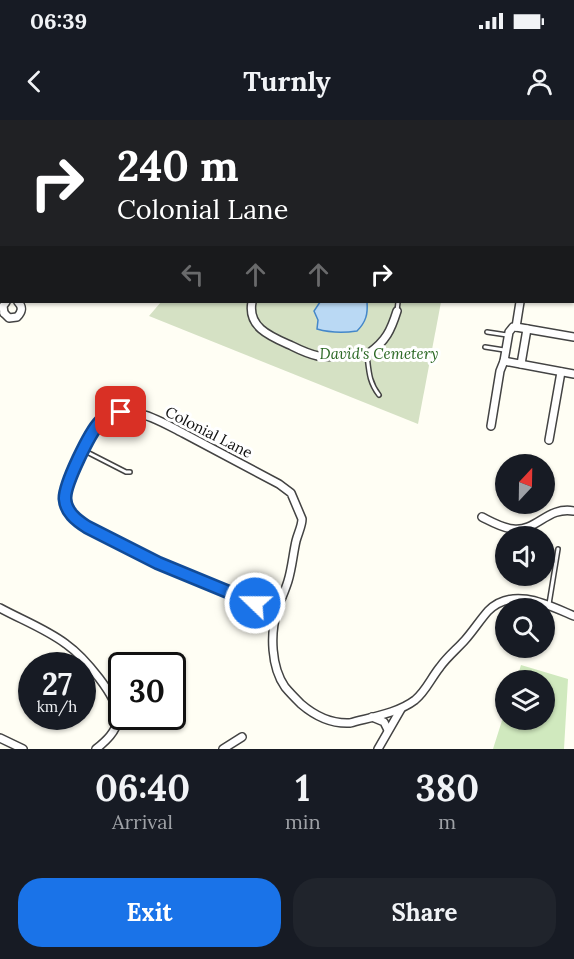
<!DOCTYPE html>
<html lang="en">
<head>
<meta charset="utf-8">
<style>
  :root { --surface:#171b24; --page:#20242c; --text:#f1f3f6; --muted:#9ea1a6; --accent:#1a73e8 }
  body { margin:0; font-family:Lora,serif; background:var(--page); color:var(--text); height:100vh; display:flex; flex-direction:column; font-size:22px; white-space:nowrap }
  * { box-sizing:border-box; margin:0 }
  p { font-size:20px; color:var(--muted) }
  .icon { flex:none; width:33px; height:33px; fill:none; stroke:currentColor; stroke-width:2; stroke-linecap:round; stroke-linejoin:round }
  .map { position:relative; height:629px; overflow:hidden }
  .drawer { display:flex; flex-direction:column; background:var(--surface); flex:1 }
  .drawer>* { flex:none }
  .guide { position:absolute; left:0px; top:0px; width:574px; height:183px; box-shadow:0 2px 4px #0004; background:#202124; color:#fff; overflow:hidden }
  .needle { width:39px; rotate:22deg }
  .fabs { position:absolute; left:495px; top:334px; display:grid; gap:12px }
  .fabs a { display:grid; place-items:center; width:60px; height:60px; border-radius:50%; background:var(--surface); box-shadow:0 2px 4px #0004; font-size:30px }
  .speed { position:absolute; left:18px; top:532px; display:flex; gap:12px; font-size:30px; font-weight:700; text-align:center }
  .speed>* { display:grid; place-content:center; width:78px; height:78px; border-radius:50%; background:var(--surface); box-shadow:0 2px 4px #0004; line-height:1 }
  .speed small { font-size:15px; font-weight:400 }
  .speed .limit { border:3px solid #111; border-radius:9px; background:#fff; color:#111 }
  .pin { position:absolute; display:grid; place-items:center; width:51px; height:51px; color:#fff; margin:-26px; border-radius:12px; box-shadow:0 3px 9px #0006 }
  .me { position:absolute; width:66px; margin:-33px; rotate:292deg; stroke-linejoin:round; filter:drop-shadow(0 0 4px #0008) }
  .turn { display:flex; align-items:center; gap:21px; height:126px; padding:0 18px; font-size:27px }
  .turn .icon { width:78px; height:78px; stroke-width:2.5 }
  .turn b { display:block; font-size:42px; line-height:51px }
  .lanes { display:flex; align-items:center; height:57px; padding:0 18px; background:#0003; justify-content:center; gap:30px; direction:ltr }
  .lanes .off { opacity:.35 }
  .eta { display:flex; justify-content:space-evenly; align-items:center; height:102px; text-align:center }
  .eta b { font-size:36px; font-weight:800; line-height:42px }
  .button { display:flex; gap:12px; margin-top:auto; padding:12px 18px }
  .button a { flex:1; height:69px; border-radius:24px; background:var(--accent); color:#fff; font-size:24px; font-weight:800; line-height:69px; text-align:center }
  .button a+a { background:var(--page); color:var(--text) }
  .status { display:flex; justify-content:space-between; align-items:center; height:42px; padding:0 30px; background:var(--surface); direction:ltr }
  .status svg { height:16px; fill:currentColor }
  header { display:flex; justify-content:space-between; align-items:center; height:78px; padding:0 18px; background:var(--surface); font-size:27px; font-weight:800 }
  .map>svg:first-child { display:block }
  .green { fill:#d0e9be }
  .cemetery { fill:#d5e1c4 }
  .water { fill:#bad9f4; stroke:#4487c9; stroke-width:1.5 }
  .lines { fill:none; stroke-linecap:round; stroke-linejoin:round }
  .service-casing { stroke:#434343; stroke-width:6 }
  .minor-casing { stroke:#434343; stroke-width:10 }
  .tertiary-casing { stroke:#434343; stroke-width:11 }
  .service { stroke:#fff; stroke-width:3 }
  .minor { stroke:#fff; stroke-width:7 }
  .tertiary { stroke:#fff; stroke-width:8 }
  .route-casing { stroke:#114b97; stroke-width:15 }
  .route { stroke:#1a73e8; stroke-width:10 }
  .labels { text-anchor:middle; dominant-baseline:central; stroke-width:6; stroke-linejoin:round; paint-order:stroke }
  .park-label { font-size:15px; font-style:italic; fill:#296722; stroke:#fff }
  .street-label { font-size:15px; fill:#101010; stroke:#fff }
</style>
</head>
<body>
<div class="status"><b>06:39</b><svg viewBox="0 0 49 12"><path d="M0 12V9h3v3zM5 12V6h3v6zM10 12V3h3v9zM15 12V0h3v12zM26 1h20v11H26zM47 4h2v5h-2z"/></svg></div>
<header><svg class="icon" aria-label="back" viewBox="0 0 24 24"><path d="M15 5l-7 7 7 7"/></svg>Turnly<svg class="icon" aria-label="person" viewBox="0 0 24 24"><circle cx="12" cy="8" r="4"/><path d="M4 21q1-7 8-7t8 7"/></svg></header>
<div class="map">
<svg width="574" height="629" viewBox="0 0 574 629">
  <rect width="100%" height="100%" fill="#fffef4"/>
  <!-- green -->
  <path class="green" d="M521 545 568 559 564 629H493L505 591 506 600H544V561H516Z"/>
  <!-- cemetery -->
  <g class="cemetery">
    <path d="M317 0H513L512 2H315Z"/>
    <path d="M161 182H441L418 304 149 196Z"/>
  </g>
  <!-- water -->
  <path class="water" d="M320 182H367C368 194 366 202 357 211 343 213 331 213 317 209L318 200 314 191Z"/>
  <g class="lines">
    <defs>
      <g id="service">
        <path d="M462 2 463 0"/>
        <path d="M397 191 398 182"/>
        <path d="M487 212 507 215"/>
        <path d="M485 227 504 230"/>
        <path d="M367 235C369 252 369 262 379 275"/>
        <path d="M83 330 126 352H130"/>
        <path d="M549 484 558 429"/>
      </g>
      <g id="minor">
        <path d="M87 0 89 2"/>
        <path d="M257 2 259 0"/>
        <path d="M370 2V0"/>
        <path d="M573 30 574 31"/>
        <path d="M573 135 574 136"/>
        <path d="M252 182C247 208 272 217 292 226 300 230 309 234 318 236 326 237 334 236 342 236 350 236 362 237 369 233 386 221 391 210 397 191"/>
        <path d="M4 193 9 198 17 197C22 192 23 187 18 182"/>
        <path d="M4 193 3 186 6 182"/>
        <path d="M516 207 574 217"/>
        <path d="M516 207 520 182"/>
        <path d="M504 241 574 254"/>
        <path d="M521 244 527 209"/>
        <path d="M491 306 500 251 504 241 509 212 513 207H516"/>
        <path d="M549 320 561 252"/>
        <path d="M482 397C492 402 502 408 513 409 537 412 547 386 574 391"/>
        <path d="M0 488C22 500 46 509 66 524 83 536 120 578 118 599 116 612 106 621 96 629"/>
        <path d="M276 493 274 491C220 468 165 447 112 419 99 412 84 408 73 397 58 381 68 363 75 347 83 329 92 304 111 295 119 291 128 291 137 293 153 296 169 306 183 313 215 330 247 347 279 364L291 373 302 399C302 406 298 413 296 421 293 434 292 448 288 461 285 471 280 481 277 491 270 514 271 547 285 567 290 573 295 578 301 584 315 596 331 604 350 603 372 597 398 593 415 580 426 571 431 558 440 547 447 537 457 529 465 520 473 511 480 500 488 491 513 466 548 485 574 496"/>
        <path d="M372 597 384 602 388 610"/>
        <path d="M0 618 23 629"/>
        <path d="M223 629 242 617"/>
        <path d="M378 629 401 589"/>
      </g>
      <g id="tertiary">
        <path d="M113 2 114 0"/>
        <path d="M0 106 2 105"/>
      </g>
    </defs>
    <!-- service casing -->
    <use href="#service" class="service-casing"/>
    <!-- minor casing -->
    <use href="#minor" class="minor-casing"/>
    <!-- tertiary casing -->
    <use href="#tertiary" class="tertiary-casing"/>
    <!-- service -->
    <use href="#service" class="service"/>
    <!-- minor -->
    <use href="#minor" class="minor"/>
    <!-- tertiary -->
    <use href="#tertiary" class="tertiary"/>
  </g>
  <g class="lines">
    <defs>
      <path id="route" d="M121 292C113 294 106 297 100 302 90 312 64 365 65 379 66 392 76 400 87 407L158 443 255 483"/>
    </defs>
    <!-- route casing -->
    <use href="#route" class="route-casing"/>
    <!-- route -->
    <use href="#route" class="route"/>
  </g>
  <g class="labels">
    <!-- park labels -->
    <g class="park-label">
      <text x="379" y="233">David's Cemetery</text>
    </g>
    <!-- street labels -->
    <g class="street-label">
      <text transform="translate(209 312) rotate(27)">Colonial Lane</text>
    </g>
  </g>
</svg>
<div class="fabs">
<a><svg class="needle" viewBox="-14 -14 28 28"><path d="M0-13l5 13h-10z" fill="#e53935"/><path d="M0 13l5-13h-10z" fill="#9ea1a6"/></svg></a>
<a><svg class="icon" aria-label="sound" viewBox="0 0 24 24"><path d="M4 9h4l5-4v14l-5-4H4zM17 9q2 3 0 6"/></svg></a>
<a><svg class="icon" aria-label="search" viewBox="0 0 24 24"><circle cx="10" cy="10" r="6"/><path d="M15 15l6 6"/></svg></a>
<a><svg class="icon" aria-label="layers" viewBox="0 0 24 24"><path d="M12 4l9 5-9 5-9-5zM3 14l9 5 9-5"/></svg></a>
</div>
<div class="speed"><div>27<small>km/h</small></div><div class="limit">30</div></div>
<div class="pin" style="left:121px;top:292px;background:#d93025"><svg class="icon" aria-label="arrive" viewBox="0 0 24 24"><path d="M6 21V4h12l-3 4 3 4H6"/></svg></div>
<svg class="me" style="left:255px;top:483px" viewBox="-20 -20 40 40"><circle r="17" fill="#1a73e8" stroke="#fff" stroke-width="3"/><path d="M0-11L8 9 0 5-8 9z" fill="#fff"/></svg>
<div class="guide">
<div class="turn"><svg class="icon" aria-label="right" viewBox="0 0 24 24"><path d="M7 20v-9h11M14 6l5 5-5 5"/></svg><div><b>240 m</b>Colonial Lane</div></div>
<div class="lanes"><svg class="icon off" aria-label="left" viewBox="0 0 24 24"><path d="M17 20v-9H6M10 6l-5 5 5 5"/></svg><svg class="icon off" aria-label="ahead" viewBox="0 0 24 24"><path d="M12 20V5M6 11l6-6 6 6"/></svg><svg class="icon off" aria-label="ahead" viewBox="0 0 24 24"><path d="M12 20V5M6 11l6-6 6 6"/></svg><svg class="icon" aria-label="right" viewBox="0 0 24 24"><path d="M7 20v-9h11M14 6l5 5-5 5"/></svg></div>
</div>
</div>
<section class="drawer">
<div class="eta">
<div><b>06:40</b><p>Arrival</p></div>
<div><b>1</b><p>min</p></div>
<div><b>380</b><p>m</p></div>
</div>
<div class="button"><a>Exit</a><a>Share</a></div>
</section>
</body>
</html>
